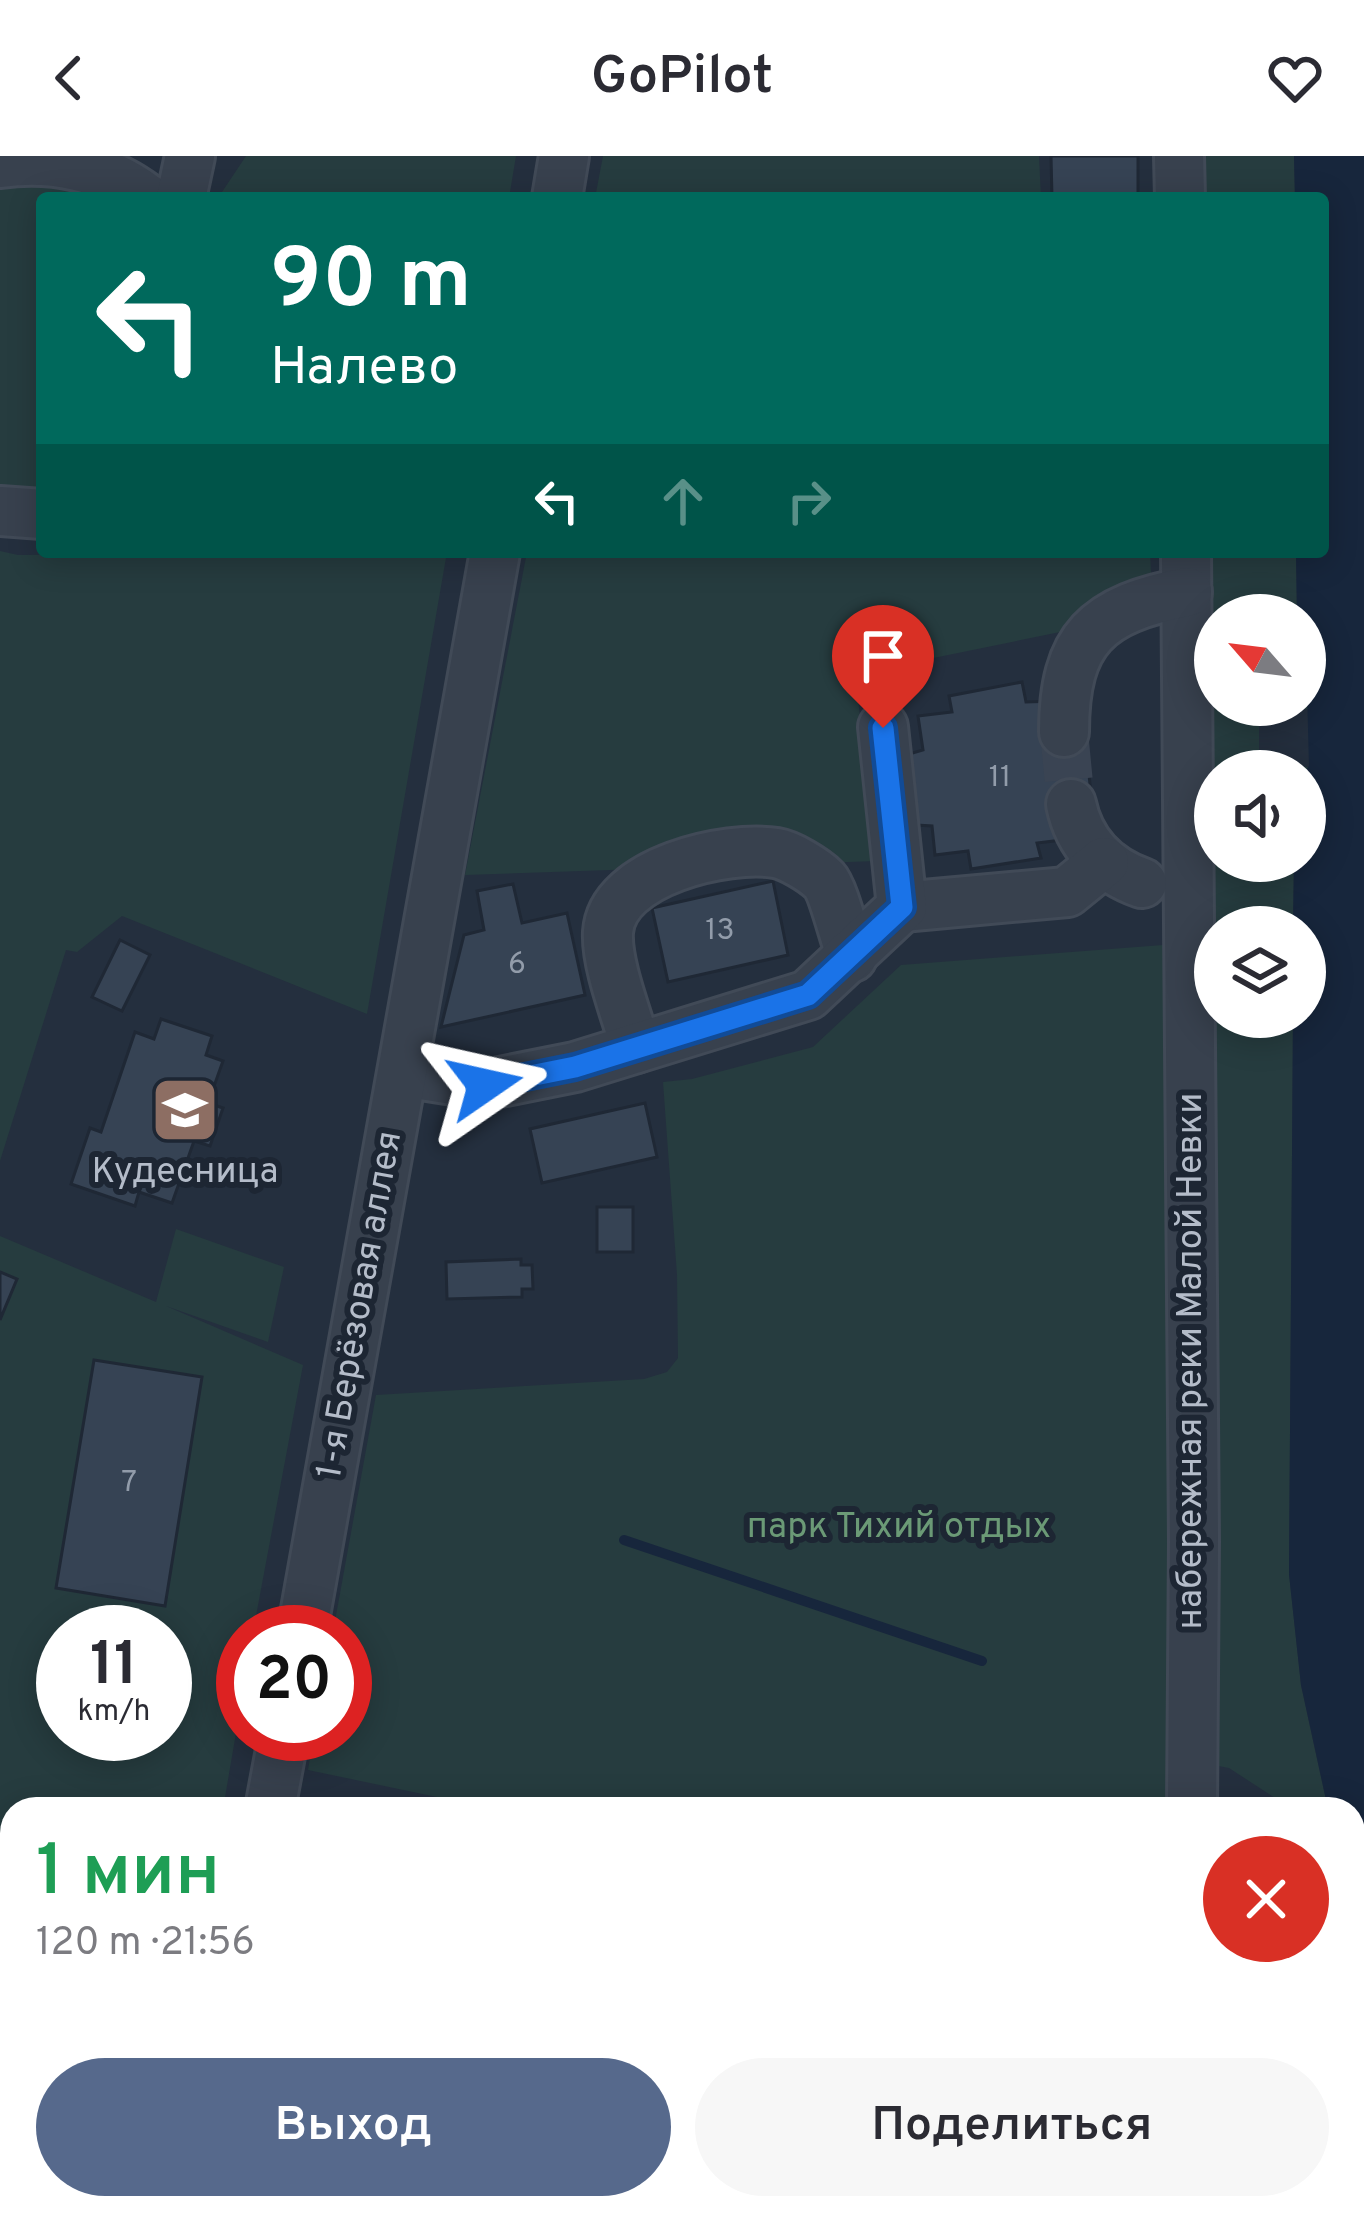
<!DOCTYPE html>
<html lang="ru">
<head>
<meta charset="utf-8">
<style>
  :root { --surface:#fff; --page:#f7f7f7; --text:#2b2b33; --muted:#7c7c81; --accent:#56698c }
  body { margin:0; font-family:Overpass,sans-serif; background:var(--page); color:var(--text); height:100vh; display:flex; flex-direction:column; font-size:45px; white-space:nowrap }
  * { box-sizing:border-box; margin:0 }
  p { font-size:39px; color:var(--muted) }
  .icon { flex:none; width:66px; height:66px; fill:none; stroke:currentColor; stroke-width:2; stroke-linecap:round; stroke-linejoin:round }
  .map { position:relative; flex:1; overflow:hidden }
  .details { position:absolute; left:0px; top:1641px; width:1365px; height:423px; display:flex; flex-direction:column; background:var(--surface); border-radius:36px 36px 0 0; box-shadow:0 6px 30px #0003 }
  .details>* { flex:none }
  .banner { position:absolute; left:36px; top:36px; width:1293px; height:366px; border-radius:12px; box-shadow:0 6px 30px #0003; background:#00695c; color:#fff; overflow:hidden }
  .needle { width:78px; rotate:298deg }
  .buttons { position:absolute; left:1194px; top:438px; display:grid; gap:24px }
  .buttons a { display:grid; place-items:center; width:132px; height:132px; border-radius:50%; background:var(--surface); box-shadow:0 6px 30px #0003; font-size:60px }
  .speed { position:absolute; left:36px; top:1449px; display:flex; gap:24px; font-size:60px; font-weight:700; text-align:center }
  .speed>* { display:grid; place-content:center; width:156px; height:156px; border-radius:50%; background:var(--surface); box-shadow:0 6px 30px #0003; line-height:1 }
  .speed small { font-size:30px; font-weight:400 }
  .speed .limit { border:18px solid #d22; background:#fff; color:#111 }
  .pin { position:absolute; display:grid; place-items:center; width:102px; height:102px; color:#fff; margin:-123px -51px; border-radius:50% 50% 50% 0; rotate:-45deg; box-shadow:0 0 12px #0007 }
  .pin .icon { rotate:45deg }
  .me { position:absolute; width:132px; margin:-66px; rotate:79deg; stroke-linejoin:round; filter:drop-shadow(0 0 9px #0008) }
  .turn { display:flex; align-items:center; gap:42px; height:252px; padding:0 36px; font-size:54px }
  .turn .icon { width:156px; height:156px; stroke-width:2.5 }
  .turn b { display:block; font-size:84px; line-height:102px }
  .lanes { display:flex; align-items:center; height:114px; padding:0 36px; background:#0003; justify-content:center; gap:60px; direction:ltr }
  .lanes .off { opacity:.35 }
  .round { display:grid; place-items:center; flex:none; width:126px; height:126px; border-radius:63px; background:var(--page) }
  .summary { display:flex; align-items:center; justify-content:space-between; height:204px; padding:0 36px }
  h1 { font-size:72px; font-weight:600; line-height:90px; color:#1e9e55 }
  .action { display:flex; gap:24px; margin-top:auto; padding:24px 36px }
  .action a { flex:1; height:138px; border-radius:72px; background:var(--accent); color:#fff; font-size:48px; font-weight:600; line-height:138px; text-align:center }
  .action a+a { background:var(--page); color:var(--text) }
  header { display:flex; justify-content:space-between; align-items:center; height:156px; padding:0 36px; background:var(--surface); font-size:54px; font-weight:600 }
  .map>svg:first-child { display:block }
  .green { fill:#263c3f; fill-rule:evenodd }
  .water { fill:#17263c }
  .lines { fill:none; stroke-linecap:round; stroke-linejoin:round }
  .stream { stroke:#17263c; stroke-width:10 }
  .building { fill:#364354; stroke:#1f2835; stroke-width:3 }
  .minor-tunnel { stroke:#3a4453; stroke-width:48; stroke-dasharray:48 24; stroke-linecap:butt }
  .minor-casing { stroke:#414a57; stroke-width:54 }
  .minor { stroke:#38414e; stroke-width:48 }
  .route-casing { stroke:#114b97; stroke-width:30 }
  .route { stroke:#1a73e8; stroke-width:21 }
  .labels { text-anchor:middle; dominant-baseline:central; stroke-width:12; stroke-linejoin:round; paint-order:stroke }
  .number-label { font-size:30px; fill:#929caa }
  .poi-label { font-size:36px; fill:#b4bcc9; stroke:#1d2633 }
  .street-label { font-size:36px; fill:#b4bcc9; stroke:#1d2633 }
  .park-label { font-size:36px; fill:#6b9a76; stroke:#1d2633 }
</style>
</head>
<body>
<header><svg class="icon" aria-label="back" viewBox="0 0 24 24"><path d="M15 5l-7 7 7 7"/></svg>GoPilot<svg class="icon" aria-label="heart" viewBox="0 0 24 24"><path d="M12 20l-8-8c-3-5 5-10 8-4 3-6 11-1 8 4z"/></svg></header>
<div class="map">
<svg width="1364" height="2062" viewBox="0 0 1364 2062">
  <rect width="100%" height="100%" fill="#242f3e"/>
  <!-- green -->
  <g class="green">
    <path d="M246 0H516L509 42H218Z"/>
    <path d="M603 0H1039L1041 42H595Z"/>
    <path d="M1203 0H1294L1295 42H1204Z"/>
    <path d="M28 21 110 42H42V333L17 335 0 330V28Z"/>
    <path d="M0 395 18 399 447 396 367 858 122 760 77 796 66 794 0 1005Z"/>
    <path d="M527 396H1150L1153 457 855 518 877 705 465 719Z"/>
    <path d="M1205 396H1296L1297 459H1215V549L1305 548 1309 553H1259V610L1309 611 1305 615H1215V705H1294L1293 771H1215V861H1293L1289 1418 1301 1529 1328 1653H1292L1229 1612 1208 1608Z"/>
    <path d="M1176 788 1179 1653H494L308 1614 314 1578H345V1476H333L376 1239 644 1223 667 1216 678 1202 677 1119 663 926 692 923 813 891 901 809Z"/>
    <path d="M176 1073 284 1111 268 1186 166 1150 303 1209 253 1476H243V1536L223 1653H12V2052H149L147 2062H0V1080L156 1146ZM63 1476H165V1578H63Z"/>
    <path d="M1353 2007 1364 2062H1133L1132 2052H1353Z"/>
    <path d="M496 2052H1046L1043 2062H494Z"/>
  </g>
  <!-- water -->
  <path class="water" d="M1294 0H1364V1813L1353 1759V1653H1328L1301 1529 1289 1418 1293 861H1305V771H1293L1294 705H1305V615L1309 610 1305 459H1297L1296 396H1323V42H1295Z"/>
  <g class="lines">
    <!-- stream -->
    <path class="stream" d="M624 1384 982 1505"/>
  </g>
  <!-- building -->
  <g class="building">
    <path d="M1051 0H1138V42H1052Z"/>
    <path d="M1022 526 1026 546 1057 545 1084 574 1092 646 1070 683 1037 687 1041 702 971 713 968 695 935 699 932 670 916 669 909 598 923 594 918 560 952 556 949 540Z"/>
    <path d="M773 725 788 799 668 826 652 752Z"/>
    <path d="M513 728 522 767 567 757 585 839 441 871 464 779 484 774 477 735Z"/>
    <path d="M120 784 150 799 122 855 92 841Z"/>
    <path d="M161 863 212 880 206 899 223 905 208 947 223 952 210 990 194 985 172 1047 139 1036 135 1050 71 1028 90 972 101 976 135 876 154 883Z"/>
    <path d="M645 947 657 1001 542 1027 530 973Z"/>
    <rect x="597" y="1051" width="36" height="45"/>
    <path d="M521 1103V1109H532L533 1133H522V1141L447 1143 446 1106Z"/>
    <path d="M0 1116 17 1123 0 1164Z"/>
    <path d="M94 1204 202 1221 165 1450 56 1432Z"/>
    <path d="M315 2052H421L419 2062H363Z"/>
  </g>
  <g class="lines">
    <!-- minor-tunnel -->
    <path class="minor-tunnel" d="M1064 576 1071 648"/>
    <defs>
      <g id="minor">
        <path d="M1179 0 1180 42"/>
        <path d="M0 7C52 0 104 10 146 42"/>
        <path d="M181 42 190 0"/>
        <path d="M557 42 564 0"/>
        <path d="M0 355 42 358"/>
        <path d="M1186 396 1194 1386 1192 1653"/>
        <path d="M1064 576C1064 482 1097 453 1187 436"/>
        <path d="M1071 648C1079 687 1105 714 1142 727"/>
        <path d="M902 751 1067 736 1104 706"/>
        <path d="M636 892C627 860 606 808 608 776 612 715 727 689 776 697 789 699 814 714 824 724 834 735 845 784 852 801"/>
        <path d="M403 916 485 929 575 911 808 839 902 751 883 571"/>
        <path d="M302 1476 495 396"/>
        <path d="M270 1653 284 1578"/>
        <path d="M199 2062 201 2052"/>
        <path d="M1052 2062 1055 2052"/>
      </g>
    </defs>
    <!-- minor casing -->
    <use href="#minor" class="minor-casing"/>
    <!-- minor -->
    <use href="#minor" class="minor"/>
  </g>
  <g class="lines">
    <defs>
      <path id="route" d="M485 929 575 911 808 839 902 751 883 572"/>
    </defs>
    <!-- route casing -->
    <use href="#route" class="route-casing"/>
    <!-- route -->
    <use href="#route" class="route"/>
  </g>
  <!-- icons -->
  <defs>
    <symbol id="school-square" viewBox="-11 -11 22 22"><rect x="-9" y="-9" width="18" height="18" rx="4" fill="#8d6e63" stroke="#1d2633"/><path d="M0-5L7-2L0 1L-7-2ZM-4 1L0 2.5L4 1V4Q0 6-4 4Z" fill="#fff"/></symbol>
  </defs>
  <g fill-rule="evenodd">
    <use href="#school-square" x="147" y="916" width="76" height="76"/>
  </g>
  <g class="labels">
    <!-- number labels -->
    <g class="number-label">
      <text x="1000" y="622">11</text>
      <text x="720" y="775">13</text>
      <text x="517" y="809">6</text>
      <text x="129" y="1327">7</text>
    </g>
    <!-- poi labels -->
    <g class="poi-label">
      <text x="185" y="1017">Кудесница</text>
    </g>
    <!-- street labels -->
    <g class="street-label">
      <text transform="translate(361 1149) rotate(-80)">1-я Берёзовая аллея</text>
      <text transform="translate(1192 1205) rotate(-90)">набережная реки Малой Невки</text>
    </g>
    <!-- park labels -->
    <g class="park-label">
      <text x="899" y="1372">парк Тихий отдых</text>
    </g>
  </g>
</svg>
<div class="buttons">
<a><svg class="needle" viewBox="-14 -14 28 28"><path d="M0-13l5 13h-10z" fill="#e53935"/><path d="M0 13l5-13h-10z" fill="#7c7c81"/></svg></a>
<a><svg class="icon" aria-label="sound" viewBox="0 0 24 24"><path d="M4 9h4l5-4v14l-5-4H4zM17 9q2 3 0 6"/></svg></a>
<a><svg class="icon" aria-label="layers" viewBox="0 0 24 24"><path d="M12 4l9 5-9 5-9-5zM3 14l9 5 9-5"/></svg></a>
</div>
<div class="speed"><div>11<small>km/h</small></div><div class="limit">20</div></div>
<div class="pin" style="left:883px;top:572px;background:#d93025"><svg class="icon" aria-label="arrive" viewBox="0 0 24 24"><path d="M6 21V4h12l-3 4 3 4H6"/></svg></div>
<svg class="me" style="left:485px;top:929px" viewBox="-20 -20 40 40"><path d="M0-17L14 15 0 8-14 15z" fill="#1a73e8" stroke="#fff" stroke-width="4"/></svg>
<div class="banner">
<div class="turn"><svg class="icon" aria-label="left" viewBox="0 0 24 24"><path d="M17 20v-9H6M10 6l-5 5 5 5"/></svg><div><b>90 m</b>Налево</div></div>
<div class="lanes"><svg class="icon" aria-label="left" viewBox="0 0 24 24"><path d="M17 20v-9H6M10 6l-5 5 5 5"/></svg><svg class="icon off" aria-label="ahead" viewBox="0 0 24 24"><path d="M12 20V5M6 11l6-6 6 6"/></svg><svg class="icon off" aria-label="right" viewBox="0 0 24 24"><path d="M7 20v-9h11M14 6l5 5-5 5"/></svg></div>
</div>
<section class="details">
<div class="summary"><div><h1>1 мин</h1><p>120 m · 21:56</p></div><a class="round" style="background:#d93025;color:#fff"><svg class="icon" aria-label="close" viewBox="0 0 24 24"><path d="M6 6l12 12M18 6L6 18"/></svg></a></div>
<div class="action"><a>Выход</a><a>Поделиться</a></div>
</section>
</div>
</body>
</html>
